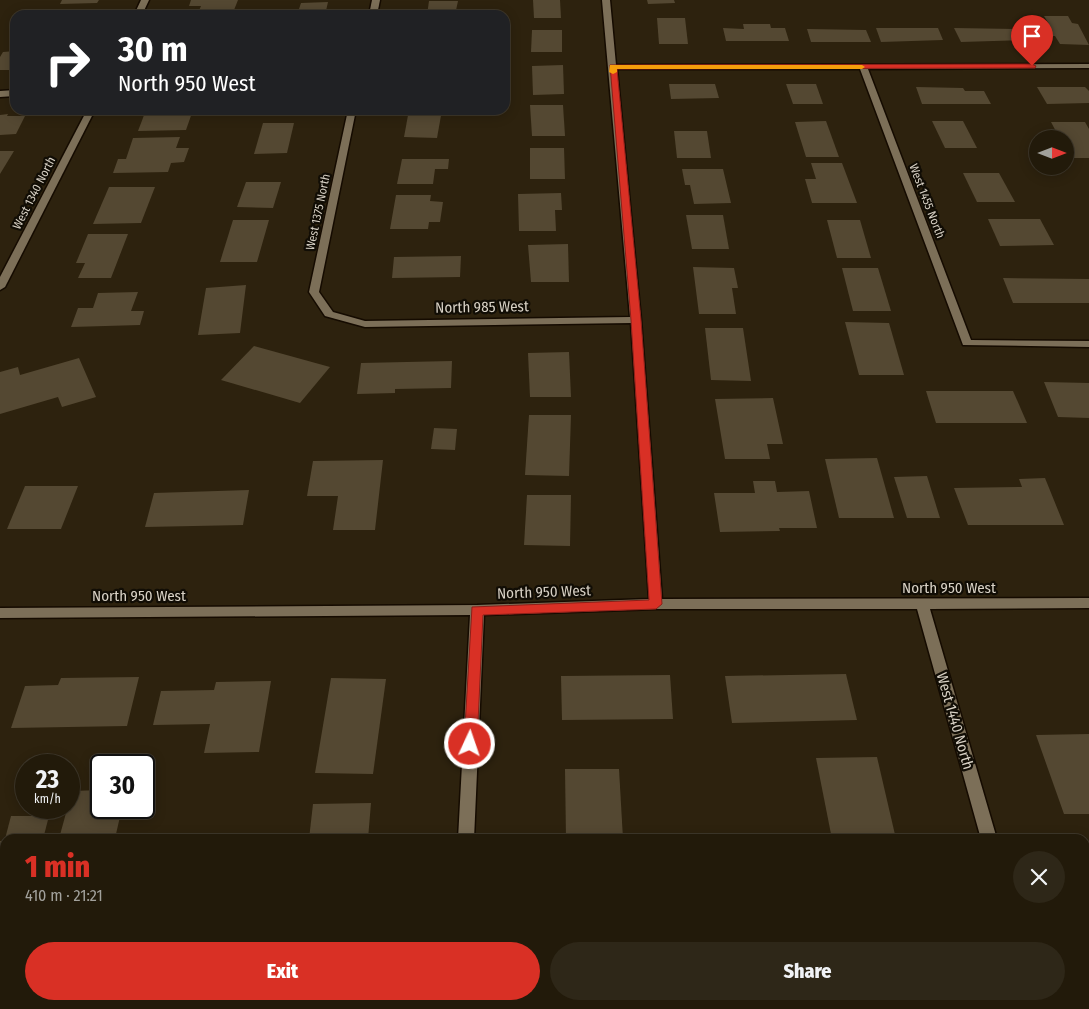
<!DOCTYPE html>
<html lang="en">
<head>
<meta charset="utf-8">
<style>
  :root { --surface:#221a0a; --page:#2e2718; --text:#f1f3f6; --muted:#a2a19c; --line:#3f382b; --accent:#d93025 }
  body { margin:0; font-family:"Fira Sans Condensed",sans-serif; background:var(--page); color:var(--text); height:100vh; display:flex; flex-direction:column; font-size:19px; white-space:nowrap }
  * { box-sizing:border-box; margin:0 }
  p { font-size:16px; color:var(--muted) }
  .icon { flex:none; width:28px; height:28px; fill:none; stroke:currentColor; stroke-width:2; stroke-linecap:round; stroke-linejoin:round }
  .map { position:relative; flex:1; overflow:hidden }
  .details { position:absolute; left:0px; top:834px; width:1090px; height:176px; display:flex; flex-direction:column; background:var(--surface); border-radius:15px 15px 0 0; box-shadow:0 2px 12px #0003,0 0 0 1px var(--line) }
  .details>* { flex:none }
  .banner { position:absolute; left:10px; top:10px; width:500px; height:105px; border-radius:15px; box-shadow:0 2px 12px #0003,0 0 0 1px var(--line); background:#202124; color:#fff; overflow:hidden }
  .needle { width:32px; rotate:90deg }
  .fabs { position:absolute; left:1029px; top:130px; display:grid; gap:10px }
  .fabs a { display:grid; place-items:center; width:45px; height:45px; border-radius:50%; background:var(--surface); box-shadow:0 2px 12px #0003,0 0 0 1px var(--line); font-size:25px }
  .speed { position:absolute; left:15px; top:754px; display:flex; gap:10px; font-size:25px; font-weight:700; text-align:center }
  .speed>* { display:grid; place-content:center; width:65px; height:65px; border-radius:50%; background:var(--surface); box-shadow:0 2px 12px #0003,0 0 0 1px var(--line); line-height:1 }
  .speed small { font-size:12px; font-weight:400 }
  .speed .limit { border:2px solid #111; border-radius:8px; background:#fff; color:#111 }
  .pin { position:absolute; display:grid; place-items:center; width:42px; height:42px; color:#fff; margin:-51px -21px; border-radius:50% 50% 50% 0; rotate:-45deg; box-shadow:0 0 5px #0007 }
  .pin .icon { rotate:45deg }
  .me { position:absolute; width:55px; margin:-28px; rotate:3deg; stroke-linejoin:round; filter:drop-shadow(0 0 4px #0008) }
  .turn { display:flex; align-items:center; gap:18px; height:105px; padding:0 25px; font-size:22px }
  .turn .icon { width:65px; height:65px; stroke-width:2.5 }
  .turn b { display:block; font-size:35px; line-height:42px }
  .round { display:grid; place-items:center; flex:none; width:52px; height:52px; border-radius:26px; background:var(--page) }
  .overview { display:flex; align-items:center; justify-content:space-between; height:85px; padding:0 25px }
  h1 { font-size:30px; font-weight:800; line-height:38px; color:var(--accent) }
  .button { display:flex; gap:10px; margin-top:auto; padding:10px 25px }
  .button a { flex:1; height:58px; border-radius:30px; background:var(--accent); color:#fff; font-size:20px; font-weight:800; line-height:58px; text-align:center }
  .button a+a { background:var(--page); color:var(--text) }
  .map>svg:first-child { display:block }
  .building { fill:#544832 }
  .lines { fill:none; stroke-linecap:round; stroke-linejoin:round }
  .minor-casing { stroke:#150b00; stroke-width:3 }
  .minor { fill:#7c6f58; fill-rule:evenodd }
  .route { fill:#d93025; stroke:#8d1f18 }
  .slow { fill:#f59e0b }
  .labels { text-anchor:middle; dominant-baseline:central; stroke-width:4.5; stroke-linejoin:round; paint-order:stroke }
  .far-street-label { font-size:12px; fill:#d8d1c5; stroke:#110d05 }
  .street-label { font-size:15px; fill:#d8d1c5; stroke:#110d05 }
</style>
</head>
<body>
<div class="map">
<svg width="1089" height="1009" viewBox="0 0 1089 1009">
  <rect width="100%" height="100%" fill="#2d220e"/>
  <!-- building -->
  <g class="building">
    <path d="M62 0H99L97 3 60 4Z"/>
    <path d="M191 0H238L234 10H227L225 15H197L201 6H189Z"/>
    <path d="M533 0H560L561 18H534Z"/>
    <path d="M647 0H674L675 3 648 4Z"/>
    <path d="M429 1H458L455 15H427Z"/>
    <path d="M328 2 325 15H297L301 3Z"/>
    <path d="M55 10H93L90 15H51Z"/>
    <path d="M1044 16H1068L1072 23 1078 24 1089 45 1060 44 1055 36H1044L1038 24H1049Z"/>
    <path d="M657 18H685L688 44H659Z"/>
    <path d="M743 24H770L771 28H785L789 41H726L723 28 744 29Z"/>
    <path d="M876 28H938L943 40 881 42Z"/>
    <path d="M954 28 1016 29 1023 40 961 42Z"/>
    <path d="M807 29 866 30 871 42H811Z"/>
    <path d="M532 30H562V52H531Z"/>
    <path d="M15 51V70H0V57L3 52Z"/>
    <path d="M563 65 564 94 533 95 532 66Z"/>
    <path d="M669 84H715L719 98 671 99Z"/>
    <path d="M786 84H816L823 104H793Z"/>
    <path d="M916 87 963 88 965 91H984L991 104H922Z"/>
    <path d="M1037 87H1085L1089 91V103L1047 104Z"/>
    <path d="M530 105H563L565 136H532Z"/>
    <path d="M146 110H193L186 130 138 131Z"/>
    <path d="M409 110H442L437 138 404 137Z"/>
    <path d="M8 114 7 116H25L16 134 0 135V115Z"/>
    <path d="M826 121 839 157H806L795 122Z"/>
    <path d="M932 121H963L977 148H945Z"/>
    <path d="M1051 122H1085L1089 129V158H1071L1065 148V139H1060Z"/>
    <path d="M263 123H294L287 153 254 154Z"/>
    <path d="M674 131H707L711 158H677Z"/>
    <path d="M180 137 176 148H189L184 162 171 163 168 172 113 173 118 159H126L133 138Z"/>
    <path d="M530 148H564L565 179H530Z"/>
    <path d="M0 151H14L0 174Z"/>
    <path d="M402 159H449L448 169H435L433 184H397Z"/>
    <path d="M811 163H842L857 203H812L805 179H816Z"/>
    <path d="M682 169H723L731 203 694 204 690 185H685Z"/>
    <path d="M963 173H999L1015 202H977Z"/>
    <path d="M246 182H281L273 208 237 207Z"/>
    <path d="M109 187H155L141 223 93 224Z"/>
    <path d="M561 193 562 210H555L556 231H519L518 194Z"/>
    <path d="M396 195H431L430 201 443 202 440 222H429L428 229H390Z"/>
    <path d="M686 215H723L729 249H692Z"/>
    <path d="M988 219H1040L1054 245 1000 246Z"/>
    <path d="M233 220H269L257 262H220Z"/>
    <path d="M827 220H860L871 258H837Z"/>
    <path d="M88 234H128L111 278H78L85 263H76Z"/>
    <path d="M568 244 569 282H531L528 245Z"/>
    <path d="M461 256 460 277 392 278 394 257Z"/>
    <path d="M693 267 734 268 738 288H732L736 314H699Z"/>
    <path d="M842 268H878L891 311H853Z"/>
    <path d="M1003 278 1089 279V303H1013Z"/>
    <path d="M246 285 240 333 198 335 206 288Z"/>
    <path d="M138 292 131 311H144L140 325 71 327 78 308H93L98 293Z"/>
    <path d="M845 322 889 323 904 375H859Z"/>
    <path d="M705 328H743L751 381 711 380Z"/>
    <path d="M254 346 330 367 300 403 221 380Z"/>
    <path d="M569 352 571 397H530L528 353Z"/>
    <path d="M79 358 96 397 62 407 58 397 0 414V372L18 367 20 375Z"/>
    <path d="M452 361 451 388 395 389V393L357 394 361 363Z"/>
    <path d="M1044 382 1089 383V418L1058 417Z"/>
    <path d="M926 391H1013L1027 423H936Z"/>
    <path d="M773 398 783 444H767L770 459H725L715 399Z"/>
    <path d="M529 415H571L569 476 525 475Z"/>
    <path d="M434 428 457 429 455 450 431 449Z"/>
    <path d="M877 458 894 518H839L825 459Z"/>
    <path d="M383 460 375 530H333L338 496H307L313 461Z"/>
    <path d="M927 476 940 518H907L894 477Z"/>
    <path d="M1045 478 1064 525H968L954 488 1022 487 1019 479Z"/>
    <path d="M753 481H775L777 492 809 491 817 528H779L780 531 720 532 714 493H755Z"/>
    <path d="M25 486H78L61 529H7Z"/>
    <path d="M249 490 243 525 145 527 154 493Z"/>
    <path d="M527 495H571L570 546 524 545Z"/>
    <path d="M846 674 857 720 732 723 725 676Z"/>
    <path d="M670 675 673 719 562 720 561 676Z"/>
    <path d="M139 677 127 726 11 728 25 686 58 685 61 678Z"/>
    <path d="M331 678 386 679 373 774 315 773Z"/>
    <path d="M271 681 259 752 204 753 210 724 153 725 161 691 214 690 216 682Z"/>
    <path d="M1089 734V814H1064L1036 735Z"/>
    <path d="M877 757 896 839H832L816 758Z"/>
    <path d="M565 769H619L623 839H566Z"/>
    <path d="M101 790V808H122L116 834 60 835 72 791Z"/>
    <path d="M371 803 368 839H309L313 804Z"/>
    <path d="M11 816H49L43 839H5Z"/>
    <path d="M178 836H260V839H177Z"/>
    <rect x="0" y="841" width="5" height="56"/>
    <rect x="570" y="1005" width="68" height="4"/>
    <path d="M863 1005H931L932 1009H864Z"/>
  </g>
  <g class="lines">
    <defs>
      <g id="minor">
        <path d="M141 0H149L142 15H134Z"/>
        <path d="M372 0H380L377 15H369Z"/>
        <path d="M602 0H610L616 65 1089 64V68L868 69 971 340 1089 341V347L963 345 860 69H617L641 320 662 599 1089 598V608L930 609 997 839H981L917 609H656L484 615 474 839H458L470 615 0 618V608L477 605 649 599 631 323 365 327 325 316 309 292 348 110H356L319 292 333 312 365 321 630 317Z"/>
        <path d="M15 90V96L0 97V91Z"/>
        <path d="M87 110H95L5 287 0 290V277Z"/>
        <rect x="450" y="1005" width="18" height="4"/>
        <path d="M1028 1005H1046L1048 1009H1030Z"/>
      </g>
    </defs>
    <!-- minor casing -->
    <use href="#minor" class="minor-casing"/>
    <!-- minor -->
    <use href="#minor" class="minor"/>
  </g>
  <!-- route -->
  <path class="route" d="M1032 64 1036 66 1035 68 617 69 641 320 662 604 656 609 483 615 477 744 475 748H466L464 744 472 607 649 600 631 320 610 65Z"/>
  <!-- slow -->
  <path class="slow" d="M610 65H862L865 67 862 69H617V72L613 74 609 72Z"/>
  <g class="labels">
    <!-- far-street labels -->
    <g class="far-street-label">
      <text transform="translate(34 193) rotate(-63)">West 1340 North</text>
      <text transform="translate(927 201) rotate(69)">West 1455 North</text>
      <text transform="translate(318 212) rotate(-78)">West 1375 North</text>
    </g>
    <!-- street labels -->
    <g class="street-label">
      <text transform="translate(482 307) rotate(-1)">North 985 West</text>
      <text x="949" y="588">North 950 West</text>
      <text transform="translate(544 592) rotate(-2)">North 950 West</text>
      <text x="139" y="596">North 950 West</text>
      <text transform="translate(955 721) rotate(74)">West 1440 North</text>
    </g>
  </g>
</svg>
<div class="fabs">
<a><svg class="needle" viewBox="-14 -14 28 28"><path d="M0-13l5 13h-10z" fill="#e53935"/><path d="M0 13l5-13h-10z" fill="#a2a19c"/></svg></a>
</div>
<div class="speed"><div>23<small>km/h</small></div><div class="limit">30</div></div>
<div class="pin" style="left:1032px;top:66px;background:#d93025"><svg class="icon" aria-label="arrive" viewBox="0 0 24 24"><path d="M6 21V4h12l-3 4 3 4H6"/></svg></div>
<svg class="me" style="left:470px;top:744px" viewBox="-20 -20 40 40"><circle r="17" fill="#d93025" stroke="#fff" stroke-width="3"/><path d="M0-11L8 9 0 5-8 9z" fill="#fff"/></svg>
<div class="banner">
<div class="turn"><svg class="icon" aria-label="right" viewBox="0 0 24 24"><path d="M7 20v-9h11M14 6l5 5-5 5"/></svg><div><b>30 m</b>North 950 West</div></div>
</div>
<section class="details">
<div class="overview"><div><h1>1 min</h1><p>410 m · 21:21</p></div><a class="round"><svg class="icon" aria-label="close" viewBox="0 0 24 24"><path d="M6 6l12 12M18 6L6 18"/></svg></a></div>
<div class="button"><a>Exit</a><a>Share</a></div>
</section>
</div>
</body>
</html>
